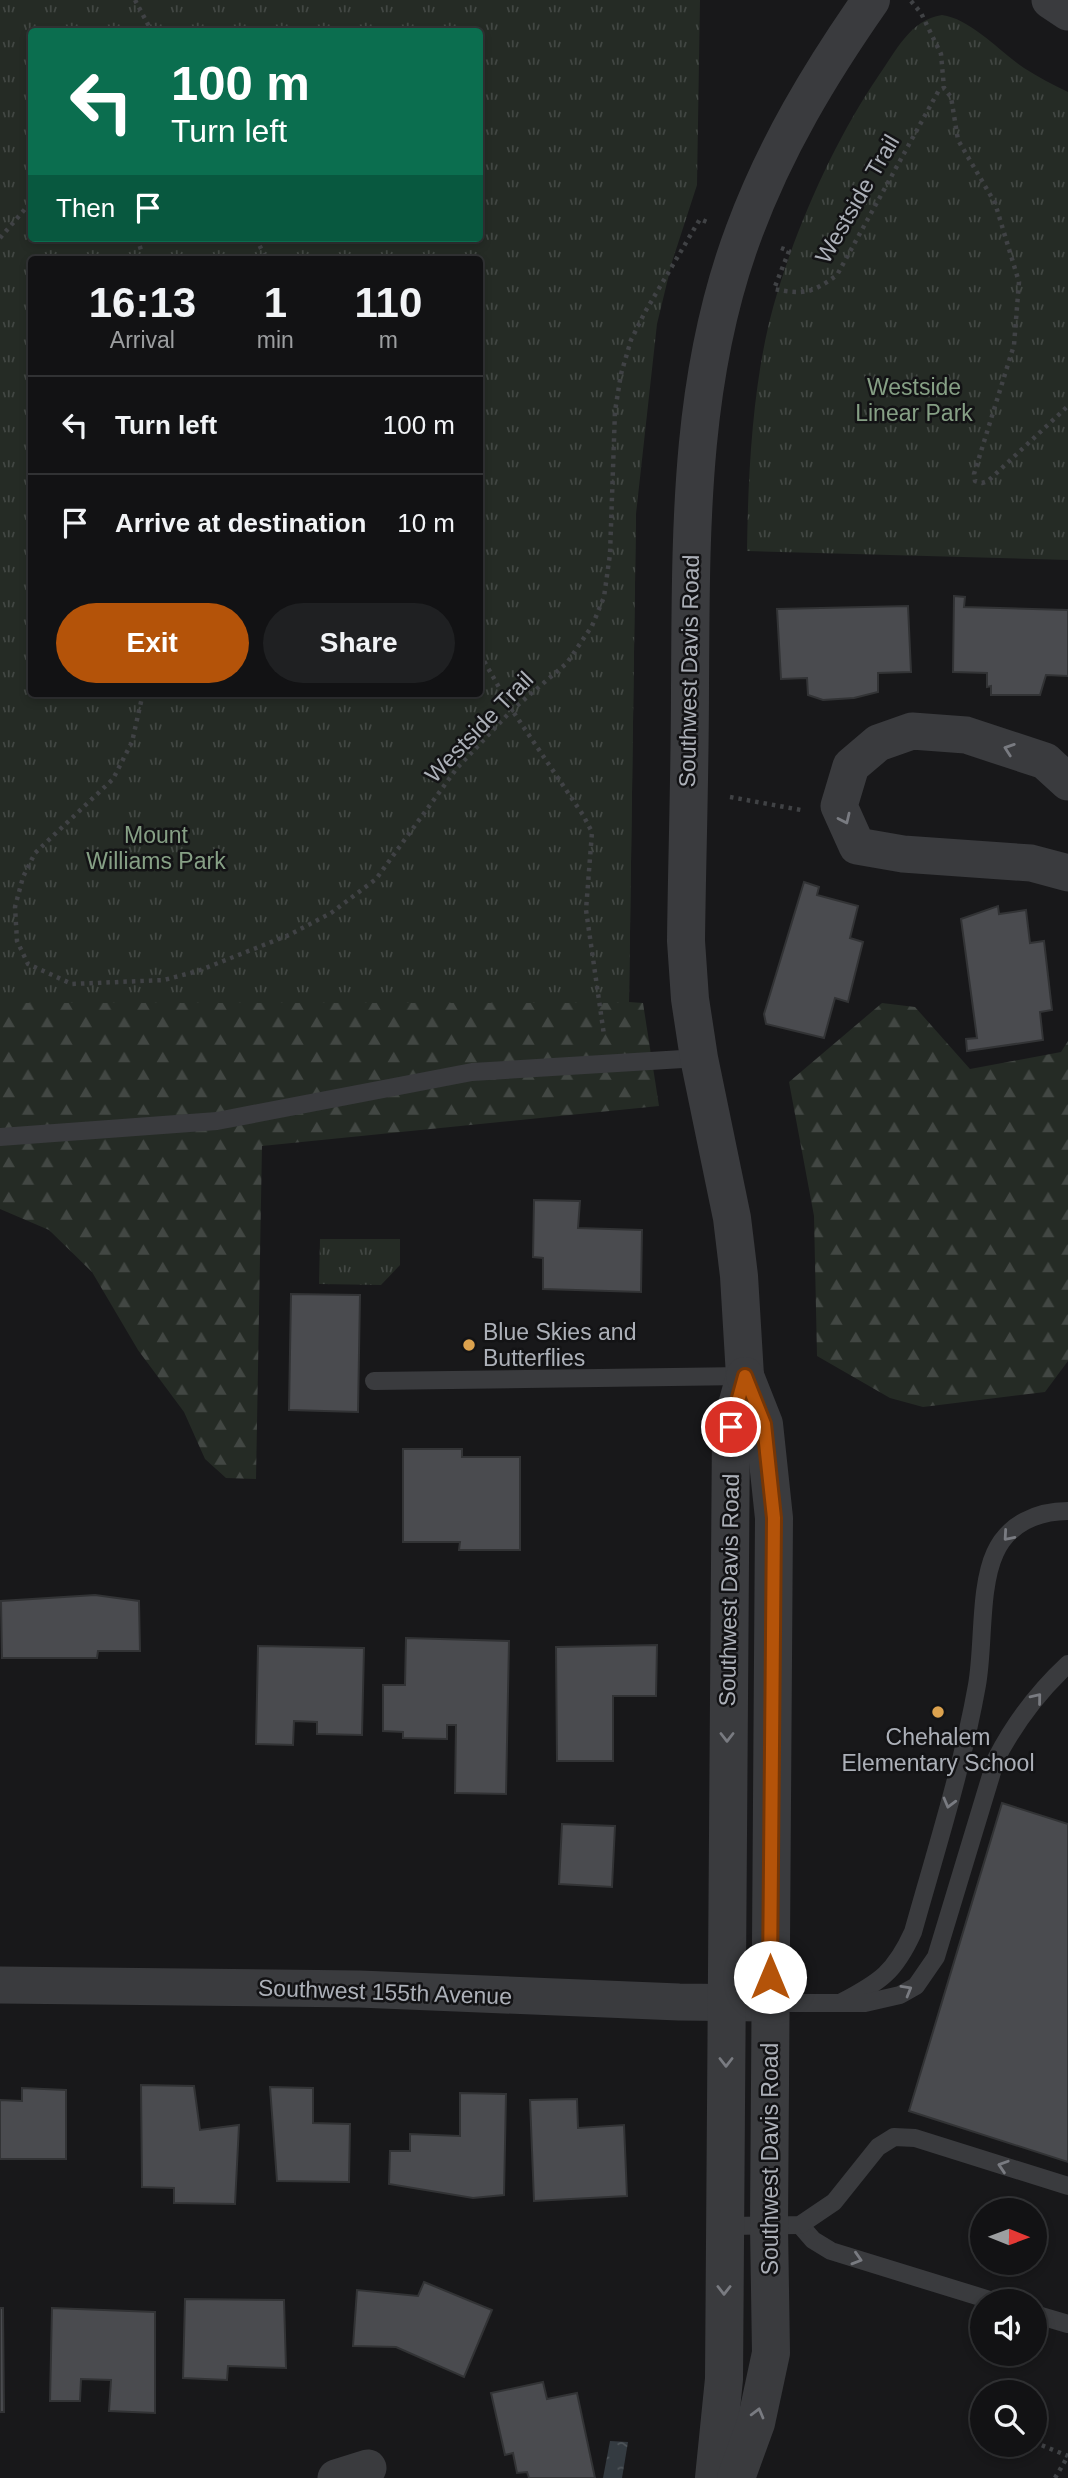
<!DOCTYPE html>
<html lang="en">
<head>
<meta charset="utf-8">
<style>
  :root { --surface:#121214; --page:#1f2022; --text:#f1f3f6; --muted:#9c9ea0; --line:#313234; --accent:#b45309 }
  body { margin:0; font-family:Arial,sans-serif; background:var(--page); color:var(--text); height:100vh; display:flex; flex-direction:column; font-size:26px; white-space:nowrap }
  * { box-sizing:border-box; margin:0 }
  p { font-size:23px; color:var(--muted) }
  .icon { flex:none; width:38px; height:38px; fill:none; stroke:currentColor; stroke-width:2; stroke-linecap:round; stroke-linejoin:round }
  .map { position:relative; flex:1; overflow:hidden }
  .side { position:absolute; left:28px; top:256px; width:455px; height:441px; display:flex; flex-direction:column; background:var(--surface); border-radius:7px; box-shadow:0 4px 10px #0003,0 0 0 2px var(--line) }
  .side>* { flex:none }
  .guide { position:absolute; left:28px; top:28px; width:455px; height:214px; border-radius:7px; box-shadow:0 4px 10px #0003,0 0 0 2px var(--line); background:#0b6e4f; color:#fff; overflow:hidden }
  .needle { width:46px; rotate:91deg }
  .buttons { position:absolute; left:970px; top:2198px; display:grid; gap:14px }
  .buttons a { display:grid; place-items:center; width:77px; height:77px; border-radius:50%; background:var(--surface); box-shadow:0 4px 10px #0003,0 0 0 2px var(--line); font-size:35px }
  .pin { position:absolute; display:grid; place-items:center; width:60px; height:60px; color:#fff; margin:-30px; border:4px solid #fff; border-radius:50%; box-shadow:0 2px 7px #0007 }
  .me { position:absolute; width:77px; margin:-38px; rotate:0deg; stroke-linejoin:round; filter:drop-shadow(0 0 5px #0008) }
  .turn { display:flex; align-items:center; gap:24px; height:147px; padding:0 28px; font-size:32px }
  .turn .icon { width:91px; height:91px; stroke-width:2.5 }
  .turn b { display:block; font-size:49px; line-height:60px }
  .then { display:flex; align-items:center; height:66px; padding:0 28px; background:#0003; gap:14px; font-size:26px }
  .eta { display:flex; justify-content:space-evenly; align-items:center; height:119px; text-align:center }
  .eta b { font-size:42px; font-weight:800; line-height:49px }
  .button { display:flex; gap:14px; margin-top:auto; padding:14px 28px }
  .button a { flex:1; height:80px; border-radius:42px; background:var(--accent); color:#fff; font-size:28px; font-weight:800; line-height:80px; text-align:center }
  .button a+a { background:var(--page); color:var(--text) }
  ul { padding:0; list-style:none }
  li { display:flex; align-items:center; gap:21px; height:98px; padding:0 28px; border-top:2px solid var(--line) }
  li div { flex:1 }
  li b { display:block; font-size:26px }
  li em { font-style:normal }
  .map>svg:first-child { display:block }
  .forest { fill:url(#forest-firs) }
  .park { fill:url(#park-tufts); fill-rule:evenodd }
  .water { fill:url(#water-ripples) }
  .building { fill:#4a4b4f; stroke:#323335; stroke-width:2 }
  .lines { fill:none; stroke-linecap:round; stroke-linejoin:round }
  .path { stroke:#404245; stroke-width:4.5; stroke-dasharray:3.5 5; stroke-linecap:butt }
  .service { stroke:#3a3b3e; stroke-width:18 }
  .minor { stroke:#3a3b3e; stroke-width:37 }
  .tertiary { stroke:#3a3b3e; stroke-width:38 }
  .oneway { stroke:#797b81 }
  .route-casing { stroke:#753606; stroke-width:18 }
  .route { stroke:#b45309; stroke-width:12 }
  .poi-dot { fill:#dca24e; stroke:#131315; stroke-width:2.5 }
  .labels { text-anchor:middle; dominant-baseline:central; stroke-width:5; stroke-linejoin:round; paint-order:stroke }
  .street-label { font-size:23px; fill:#acb0b8; stroke:#131315 }
  .park-label { font-size:23px; fill:#86a085; stroke:#131315 }
  .poi-label { font-size:23px; fill:#acb0b8; stroke:#131315; text-anchor:start }
</style>
</head>
<body>
<div class="map">
<svg width="1068" height="2478" viewBox="0 0 1068 2478">
  <defs>
    <pattern id="forest-firs" width="22" height="20" patternUnits="userSpaceOnUse" patternTransform="scale(1.75)"><rect width="22" height="20" fill="#252b25"/><path d="M5 1l3.5 6h-7zM16 11l3.5 6h-7z" fill="#424743"/></pattern>
    <pattern id="park-tufts" width="24" height="20" patternUnits="userSpaceOnUse" patternTransform="scale(1.75)"><rect width="24" height="20" fill="#252b25"/><path d="M3 7l-1-3M5 7V3M7 7l1-3M15 17l-1-3M17 17v-4M19 17l1-3" fill="none" stroke="#424743"/></pattern>
    <pattern id="water-ripples" width="26" height="14" patternUnits="userSpaceOnUse" patternTransform="scale(1.75)"><rect width="26" height="14" fill="#343b41"/><path d="M2 4q2-2 4 0t4 0M15 11q2-2 4 0t4 0" fill="none" stroke="#4f555a"/></pattern>
  </defs>
  <rect width="100%" height="100%" fill="#18181a"/>
  <!-- forest -->
  <g class="forest">
    <path d="M636 514 629 1002 643 1003 659 1106 262 1146 256 1479 226 1478 205 1459 184 1412 138 1350 92 1272 49 1230 0 1209V550L32 693H480Z"/>
    <path d="M882 1003 915 1007 970 1069 1061 1052 1068 1041V1361L1045 1392 923 1407 890 1398 817 1356 814 1216 789 1082Z"/>
  </g>
  <!-- park -->
  <g class="park">
    <path d="M0 0H700L697 185 672 262 657 324 636 514 629 1003H0ZM32 32H480V238H32ZM32 259H480V693H32Z"/>
    <path d="M942 15C971 19 999 51 1024 68 1038 77 1053 85 1068 92V560L747 551C748 477 752 395 769 323 789 242 832 144 879 75 896 51 910 20 942 15Z"/>
    <path d="M320 1239H400V1265L381 1285 319 1284Z"/>
  </g>
  <!-- water -->
  <path class="water" d="M610 2441 628 2442 622 2478H603Z"/>
  <!-- building -->
  <g class="building">
    <path d="M954 596 965 597 964 607 1068 610V676L1046 675 1040 695H991V686L987 687V673L953 672Z"/>
    <path d="M908 606 911 672 878 673V692L854 698 823 700 808 695 807 678 781 679 777 609Z"/>
    <path d="M804 882 819 887 817 895 858 906 850 938 863 942 848 1002 835 998 824 1038 766 1024 764 1014Z"/>
    <path d="M998 906 999 914 1026 910 1030 943 1044 941 1052 1010 1040 1012 1043 1040 967 1051 966 1039 977 1038 961 919Z"/>
    <path d="M534 1200 580 1201 578 1228 642 1230 641 1292 543 1289V1258L533 1257Z"/>
    <path d="M291 1294 360 1295 358 1412 289 1410Z"/>
    <path d="M403 1449H462V1457H520V1550H459L460 1542H403Z"/>
    <path d="M95 1595 139 1601 140 1651H98L97 1658H2L1 1601Z"/>
    <path d="M406 1638 509 1641 506 1794 455 1793 456 1725H447V1739L403 1738V1732L383 1731V1685H405Z"/>
    <path d="M657 1645 656 1696H613V1761H557L556 1647Z"/>
    <path d="M258 1646 364 1648 362 1735 317 1734V1722L294 1721 293 1745 256 1744Z"/>
    <path d="M1002 1803 1068 1824V2162L909 2111Z"/>
    <path d="M562 1824 615 1826 612 1887 559 1884Z"/>
    <path d="M141 2085 194 2086 200 2130 239 2125 235 2204 174 2203V2188L142 2187Z"/>
    <path d="M270 2087 313 2088V2123L350 2124 349 2182 277 2181Z"/>
    <path d="M22 2088 66 2090V2159H0V2100L22 2101Z"/>
    <path d="M460 2093 506 2094 504 2195 473 2198 389 2184 390 2151H410V2134L460 2136Z"/>
    <path d="M577 2099 578 2128 624 2125 627 2196 534 2201 530 2100Z"/>
    <path d="M424 2282 492 2310 464 2377 396 2347 353 2346 357 2290 418 2296Z"/>
    <path d="M185 2299 284 2300 286 2368 228 2366 227 2380 183 2378Z"/>
    <path d="M0 2308H3L4 2412H0Z"/>
    <path d="M52 2308 155 2312V2413L109 2411 111 2380 81 2379 80 2401H50Z"/>
    <path d="M543 2382 547 2399 577 2393 595 2478H529L527 2472 517 2473 513 2453 505 2455 491 2393Z"/>
  </g>
  <g class="lines">
    <!-- path -->
    <g class="path">
      <path d="M135 0 152 32"/>
      <path d="M911 1 921 13 941 54 944 88"/>
      <path d="M0 238 32 201"/>
      <path d="M137 238 141 250 142 259"/>
      <path d="M256 238 266 259"/>
      <path d="M781 248 789 251 774 289C803 295 813 293 837 275L939 90 944 88 951 97 958 140 995 203 1019 282 1014 345 974 474 975 481 982 483 988 481 1068 406"/>
      <path d="M480 654 512 710 583 815 592 832 586 910 604 1035"/>
      <path d="M143 693 132 742 113 779 35 853 23 877 15 907 17 941 28 964 72 984 164 980 198 971 289 935 331 913 376 879 457 768 512 710 567 663 592 626 604 597 610 554 615 411 621 374 631 340 645 312 700 219 707 222"/>
      <path d="M730 797 801 810"/>
      <path d="M1034 2442 1068 2456"/>
      <path d="M1055 2478 1068 2456"/>
    </g>
    <!-- service -->
    <g class="service">
      <path d="M0 1137 217 1121 472 1072 699 1058"/>
      <path d="M374 1381 745 1376"/>
      <path d="M842 2002C880 1982 895 1972 913 1932 936 1850 962 1769 977 1685 984 1646 979 1588 995 1553 1008 1524 1037 1511 1068 1511"/>
      <path d="M770 2003H865L900 1995 916 1986 936 1957 996 1759C1014 1724 1039 1691 1068 1664"/>
      <path d="M800 2225 813 2240 831 2251 993 2301"/>
      <path d="M725 2226 800 2225 834 2202 878 2147 894 2137 915 2138 1068 2186"/>
      <path d="M1034 2314 1068 2324"/>
    </g>
    <!-- minor -->
    <g class="minor">
      <path d="M1050 0 1068 12"/>
      <path d="M1068 782 1045 761 966 735 912 731 878 743 851 766 839 806 857 846 903 854 1031 863 1068 873"/>
      <path d="M0 1985 359 1989 679 2002 770 2003"/>
      <path d="M336 2478 368 2468"/>
    </g>
    <!-- tertiary -->
    <g class="tertiary">
      <path d="M714 2478 724 2379 731 1427 745 1376 739 1276 732 1218 699 1058 690 999 686 941C687 857 690 772 690 687 691 533 689 378 744 232 775 148 820 73 871 0"/>
      <path d="M736 2478 756 2423 771 2353 769 2226 774 1518 764 1424 745 1376"/>
    </g>
  </g>
  <!-- one-way arrows -->
  <defs><path id="oneway-chevron" d="M-2-3.5L2.5 0L-2 3.5" fill="none" stroke-width="1.6" stroke-linecap="round" stroke-linejoin="round" transform="scale(1.75)"/></defs>
  <g class="oneway">
    <use href="#oneway-chevron" transform="translate(1009 749) rotate(-161)"/>
    <use href="#oneway-chevron" transform="translate(845 819) rotate(65)"/>
    <use href="#oneway-chevron" transform="translate(1008 1536) rotate(131)"/>
    <use href="#oneway-chevron" transform="translate(1037 1698) rotate(-51)"/>
    <use href="#oneway-chevron" transform="translate(727 1737) rotate(90)"/>
    <use href="#oneway-chevron" transform="translate(949 1803) rotate(105)"/>
    <use href="#oneway-chevron" transform="translate(907 1990) rotate(-30)"/>
    <use href="#oneway-chevron" transform="translate(726 2062) rotate(90)"/>
    <use href="#oneway-chevron" transform="translate(1003 2166) rotate(-162)"/>
    <use href="#oneway-chevron" transform="translate(857 2259) rotate(17)"/>
    <use href="#oneway-chevron" transform="translate(724 2290) rotate(90)"/>
    <use href="#oneway-chevron" transform="translate(758 2413) rotate(-75)"/>
  </g>
  <g class="lines">
    <defs>
      <path id="route" d="M731 1427 745 1376 764 1424 774 1518 770 1977"/>
    </defs>
    <!-- route casing -->
    <use href="#route" class="route-casing"/>
    <!-- route -->
    <use href="#route" class="route"/>
  </g>
  <!-- markers -->
  <g class="poi-dot">
    <circle cx="469" cy="1345" r="7"/>
    <circle cx="938" cy="1712" r="7"/>
  </g>
  <g class="labels">
    <!-- street labels -->
    <g class="street-label">
      <text transform="translate(857 199) rotate(-60)">Westside Trail</text>
      <text transform="translate(689 671) rotate(-89)">Southwest Davis Road</text>
      <text transform="translate(479 727) rotate(-46)">Westside Trail</text>
      <text transform="translate(729 1590) rotate(-89)">Southwest Davis Road</text>
      <text transform="translate(385 1992) rotate(2)">Southwest 155th Avenue</text>
      <text transform="translate(770 2159) rotate(-90)">Southwest Davis Road</text>
    </g>
    <!-- park labels -->
    <g class="park-label">
      <text x="914" y="387">Westside<tspan x="914" dy="26">Linear Park</tspan></text>
      <text x="156" y="835">Mount<tspan x="156" dy="26">Williams Park</tspan></text>
    </g>
    <!-- poi labels -->
    <g class="poi-label">
      <text x="483" y="1332">Blue Skies and<tspan x="483" dy="26">Butterflies</tspan></text>
      <text x="938" y="1737" text-anchor="middle">Chehalem<tspan x="938" dy="26">Elementary School</tspan></text>
    </g>
  </g>
</svg>
<div class="buttons">
<a><svg class="needle" viewBox="-14 -14 28 28"><path d="M0-13l5 13h-10z" fill="#e53935"/><path d="M0 13l5-13h-10z" fill="#9c9ea0"/></svg></a>
<a><svg class="icon" aria-label="sound" viewBox="0 0 24 24"><path d="M4 9h4l5-4v14l-5-4H4zM17 9q2 3 0 6"/></svg></a>
<a><svg class="icon" aria-label="search" viewBox="0 0 24 24"><circle cx="10" cy="10" r="6"/><path d="M15 15l6 6"/></svg></a>
</div>
<div class="pin" style="left:731px;top:1427px;background:#d93025"><svg class="icon" aria-label="arrive" viewBox="0 0 24 24"><path d="M6 21V4h12l-3 4 3 4H6"/></svg></div>
<svg class="me" style="left:770px;top:1977px" viewBox="-20 -20 40 40"><circle r="19" fill="#fff"/><path d="M0-13L10 11 0 6-10 11z" fill="#b45309"/></svg>
<div class="guide">
<div class="turn"><svg class="icon" aria-label="left" viewBox="0 0 24 24"><path d="M17 20v-9H6M10 6l-5 5 5 5"/></svg><div><b>100 m</b>Turn left</div></div>
<div class="then">Then<svg class="icon" aria-label="arrive" viewBox="0 0 24 24"><path d="M6 21V4h12l-3 4 3 4H6"/></svg></div>
</div>
<section class="side">
<div class="eta">
<div><b>16:13</b><p>Arrival</p></div>
<div><b>1</b><p>min</p></div>
<div><b>110</b><p>m</p></div>
</div>
<ul>
<li><svg class="icon" aria-label="left" viewBox="0 0 24 24"><path d="M17 20v-9H6M10 6l-5 5 5 5"/></svg><div><b>Turn left</b></div><em>100 m</em></li>
<li><svg class="icon" aria-label="arrive" viewBox="0 0 24 24"><path d="M6 21V4h12l-3 4 3 4H6"/></svg><div><b>Arrive at destination</b></div><em>10 m</em></li>
</ul>
<div class="button"><a>Exit</a><a>Share</a></div>
</section>
</div>
</body>
</html>
